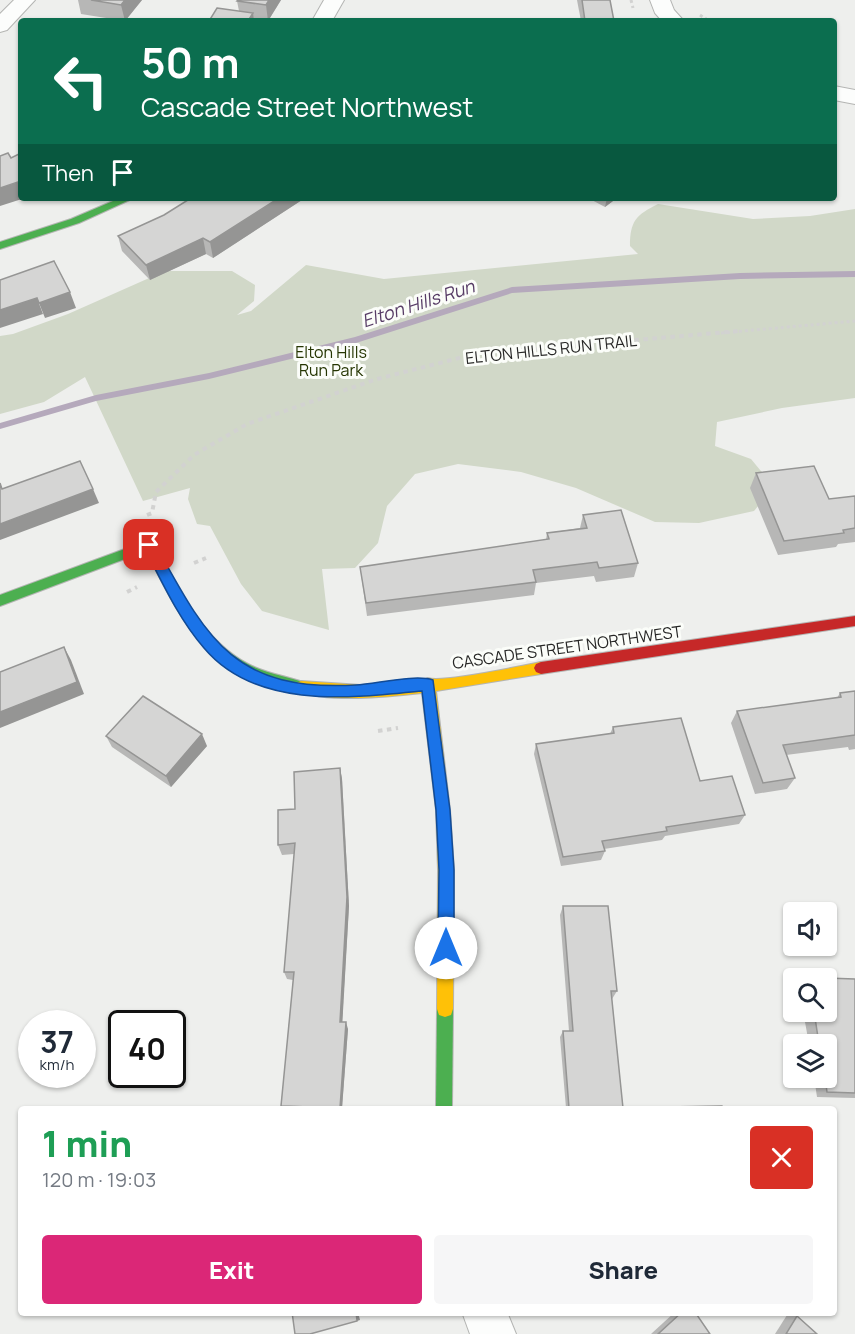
<!DOCTYPE html>
<html lang="en">
<head>
<meta charset="utf-8">
<style>
  :root { --surface:#fff; --page:#f6f6f7; --text:#1f2937; --muted:#747a83; --accent:#db2777 }
  body { margin:0; font-family:Manrope,sans-serif; background:var(--page); color:var(--text); height:100vh; display:flex; flex-direction:column; font-size:22px; white-space:nowrap }
  * { box-sizing:border-box; margin:0 }
  p { font-size:20px; color:var(--muted) }
  .icon { flex:none; width:33px; height:33px; fill:none; stroke:currentColor; stroke-width:2; stroke-linecap:round; stroke-linejoin:round }
  .map { position:relative; flex:1; overflow:hidden }
  .details { position:absolute; left:18px; top:1106px; width:819px; height:210px; display:flex; flex-direction:column; background:var(--surface); border-radius:6px; box-shadow:0 2px 4px #0004 }
  .details>* { flex:none }
  .hud { position:absolute; left:18px; top:18px; width:819px; height:183px; border-radius:6px; box-shadow:0 2px 4px #0004; background:#0b6e4f; color:#fff; overflow:hidden }
  .controls { position:absolute; left:783px; top:902px; display:grid; gap:12px }
  .controls a { display:grid; place-items:center; width:54px; height:54px; border-radius:6px; background:var(--surface); box-shadow:0 2px 4px #0004; font-size:30px }
  .speed { position:absolute; left:18px; top:1010px; display:flex; gap:12px; font-size:30px; font-weight:700; text-align:center }
  .speed>* { display:grid; place-content:center; width:78px; height:78px; border-radius:50%; background:var(--surface); box-shadow:0 2px 4px #0004; line-height:1 }
  .speed small { font-size:15px; font-weight:400 }
  .speed .limit { border:3px solid #111; border-radius:9px; background:#fff; color:#111 }
  .pin { position:absolute; display:grid; place-items:center; width:51px; height:51px; color:#fff; margin:-26px; border-radius:12px; box-shadow:0 3px 9px #0006 }
  .me { position:absolute; width:66px; margin:-33px; rotate:0deg; stroke-linejoin:round; filter:drop-shadow(0 0 4px #0008) }
  .turn { display:flex; align-items:center; gap:21px; height:126px; padding:0 24px; font-size:27px }
  .turn .icon { width:78px; height:78px; stroke-width:2.5 }
  .turn b { display:block; font-size:42px; line-height:51px }
  .then { display:flex; align-items:center; height:57px; padding:0 24px; background:#0003; gap:12px; font-size:22px }
  .round { display:grid; place-items:center; flex:none; width:63px; height:63px; border-radius:6px; background:var(--page) }
  .summary { display:flex; align-items:center; justify-content:space-between; height:102px; padding:0 24px }
  h1 { font-size:36px; font-weight:800; line-height:45px; color:#1e9e55 }
  .primary-button { display:flex; gap:12px; margin-top:auto; padding:12px 24px }
  .primary-button a { flex:1; height:69px; border-radius:6px; background:var(--accent); color:#fff; font-size:24px; font-weight:800; line-height:69px; text-align:center }
  .primary-button a+a { background:var(--page); color:var(--text) }
  .map>svg:first-child { display:block }
  .green { fill:#d1d8c8 }
  .lines { fill:none; stroke-linecap:round; stroke-linejoin:round }
  .stream { fill:#b5a9bc; fill-rule:evenodd }
  .street-casing { stroke:#b4b5b3; stroke-width:2 }
  .fast-casing { stroke:#b4b5b3; stroke-width:2 }
  .slow-casing { stroke:#b4b5b3; stroke-width:2 }
  .jam-casing { stroke:#b4b5b3; stroke-width:2 }
  .path-far1 { stroke:#d2d2d1; stroke-width:3; stroke-dasharray:3 3; stroke-linecap:butt }
  .path { stroke:#d2d2d1; stroke-width:4; stroke-dasharray:4.5 4.5; stroke-linecap:butt }
  .street { fill:#fcfdfc; fill-rule:evenodd }
  .fast { fill:#4caf50; fill-rule:evenodd }
  .slow { fill:#ffc107; fill-rule:evenodd }
  .jam { fill:#c62828; fill-rule:evenodd }
  .wall { fill:#b7b7b6 }
  .shaded-wall { fill:#959594 }
  .building { fill:#d5d5d4; stroke:#959594; stroke-width:1.5 }
  .route { fill:#1a73e8; stroke:#114b97; stroke-width:1.5 }
  .labels { text-anchor:middle; dominant-baseline:central; stroke-width:6; stroke-linejoin:round; paint-order:stroke }
  .street-label { font-size:16px; fill:#272726; stroke:#fbfdf9 }
  .park-label { font-size:16px; fill:#253502; stroke:#fbfdf9 }
  .water-label { font-size:18px; font-style:italic; fill:#563b65; stroke:#fbfdf9 }
</style>
</head>
<body>
<div class="map">
<svg width="855" height="1334" viewBox="0 0 855 1334">
  <rect width="100%" height="100%" fill="#eeefed"/>
  <!-- green -->
  <path class="green" d="M658 204 753 219 810 216 855 209V398L782 408 717 422 715 446 751 459 774 487 754 511 699 523 655 522 576 488 521 472 458 464 415 474 387 506 378 543 355 568 322 569 329 630 262 611 241 584 210 526 197 524 188 499 190 488 143 501 85 377 44 402 0 414V336L13 334 68 314 165 271H232L255 285 254 301 237 315 251 311 306 265 384 279 638 254 630 246C630 221 636 215 658 204Z"/>
  <g class="lines">
    <!-- stream -->
    <path class="stream" d="M855 271V277L740 279 512 293 356 343 209 379 96 401 0 429V423L96 395 209 373 355 337 512 287 740 273Z"/>
    <defs>
      <g id="street">
        <path d="M14 0H35L7 30 0 32V14Z"/>
        <path d="M324 0H344L332 21H312Z"/>
        <path d="M650 0H670L674 10 684 21H662L655 13Z"/>
        <path d="M834 86 855 90V104L834 100Z"/>
        <path d="M462 1312H507L516 1334H470Z"/>
      </g>
      <g id="fast">
        <path d="M120 198H134L79 223 0 249V242L71 219Z"/>
        <path d="M149 540 153 541C178 587 201 639 248 664 267 674 287 676 306 683L308 687 306 691 301 693C280 688 259 683 240 673 192 649 169 596 146 551L0 606V595Z"/>
        <path d="M445 1001 451 1003 453 1009 452 1108H436L437 1009 439 1003Z"/>
      </g>
      <path id="slow" d="M541 662 546 664 548 668 546 672 541 674 436 691 450 810 454 870 453 1009 451 1015 445 1017 439 1015 437 1009 438 870 436 810 422 693C387 697 329 703 296 691L294 687 296 683 301 681 361 685 422 681 428 678C442 683 521 666 541 662Z"/>
      <path id="jam" d="M855 616V626L541 674 536 672 534 668 536 664 541 662Z"/>
    </defs>
    <!-- street casing -->
    <use href="#street" class="street-casing"/>
    <!-- fast casing -->
    <use href="#fast" class="fast-casing"/>
    <!-- slow casing -->
    <use href="#slow" class="slow-casing"/>
    <!-- jam casing -->
    <use href="#jam" class="jam-casing"/>
    <!-- path-far1 -->
    <g class="path-far1">
      <path d="M631 0 633 8"/>
      <path d="M700 15 709 21"/>
      <path d="M721 333 855 321"/>
    </g>
    <!-- path -->
    <g class="path">
      <path d="M147 515 152 513 156 492 194 455 247 424 377 379 475 354 739 331"/>
      <path d="M194 563 206 558"/>
      <path d="M127 592 137 587"/>
      <path d="M378 731 398 728"/>
    </g>
    <!-- street -->
    <use href="#street" class="street"/>
    <!-- fast -->
    <use href="#fast" class="fast"/>
    <!-- slow -->
    <use href="#slow" class="slow"/>
    <!-- jam -->
    <use href="#jam" class="jam"/>
  </g>
  <!-- wall -->
  <g class="wall">
    <path d="M78 0H142L125 21 81 14Z"/>
    <path d="M281 0 268 21 254 19V21H209L239 11 237 1Z"/>
    <path d="M577 0H610L614 21H581Z"/>
    <path d="M191 198H305L213 258 206 254 150 280 122 251 118 236 164 215Z"/>
    <path d="M588 198H617L605 207Z"/>
    <path d="M756 473 829 499 855 496V542L838 544 836 547 778 555 750 488Z"/>
    <path d="M583 515 638 563 634 577 596 582 594 576 536 583 534 595 367 616 360 567 546 540 547 533 580 528Z"/>
    <path d="M855 691V749L849 750 848 747 786 755 795 778 787 789 755 794 731 723 737 711 837 698 840 693Z"/>
    <path d="M613 727 700 781 745 815 739 824 665 836 662 840 604 849 605 851 601 860 561 866 534 754 536 744 610 734Z"/>
    <path d="M106 736 207 746 171 787 112 747Z"/>
    <path d="M340 768 342 779 349 906 342 1022 348 1029 342 1108H282L281 1106 293 980 287 979 284 972 294 854 282 855 278 845 295 809Z"/>
    <path d="M563 906 617 991 612 999 623 1108H566L560 1037 563 1031H569L560 915Z"/>
    <path d="M855 979V1098L817 1097 814 1077H826V1044H809L803 1011H826Z"/>
    <path d="M675 1312H695L710 1334H651Z"/>
    <path d="M787 1315 797 1316 817 1334H775Z"/>
  </g>
  <!-- shaded-wall -->
  <g class="shaded-wall">
    <path d="M125 0H142L125 21 121 5Z"/>
    <path d="M269 0H281L268 21 266 5Z"/>
    <path d="M253 13 254 21H248Z"/>
    <path d="M21 181V198H25L0 206V188Z"/>
    <path d="M279 198H305L213 258 210 242Z"/>
    <path d="M607 198H617L605 207Z"/>
    <path d="M203 238 206 254 150 280 146 265Z"/>
    <path d="M70 292 76 308 45 318 39 303Z"/>
    <path d="M37 298 43 314 0 328V310Z"/>
    <path d="M93 489 99 503 0 540V524Z"/>
    <path d="M64 647 71 660 84 694 0 728V712Z"/>
    <path d="M202 734 207 746 171 787 166 776Z"/>
    <path d="M340 768 342 779 349 906 342 1029 340 1022Z"/>
    <path d="M346 1022 348 1029 342 1108H340Z"/>
    <path d="M356 1312H358L360 1320 357 1321Z"/>
  </g>
  <!-- building -->
  <g class="building">
    <path d="M91 0H125L121 5Z"/>
    <path d="M238 0H269L266 5 237 1Z"/>
    <path d="M582 0H610L614 21H585Z"/>
    <path d="M217 8 253 13 248 21H209Z"/>
    <path d="M8 153 11 158 21 153V181L0 188V156Z"/>
    <path d="M191 198H279L210 242 203 238 146 265 118 236 164 215Z"/>
    <path d="M54 261 70 292 39 303 37 298 0 310V280Z"/>
    <path d="M80 461 93 489 0 524V483L2 489Z"/>
    <path d="M814 466 829 499 855 496V528L843 530 844 533 784 541 756 473Z"/>
    <path d="M621 510 638 563 599 568 597 562 533 570 536 582 366 603 360 567 549 539 547 533 587 528 583 515Z"/>
    <path d="M64 647 77 682 0 712V672Z"/>
    <path d="M855 691V735L783 745 795 778 763 783 737 711 841 697 840 693Z"/>
    <path d="M143 696 202 734 166 776 106 736Z"/>
    <path d="M681 718 700 781 732 776 745 815 666 827 667 831 602 841 605 851 563 857 536 744 614 733 613 727Z"/>
    <path d="M340 768 347 897 340 1022H346L340 1108 281 1106 294 972H284L295 843 278 845V810L295 809 294 772Z"/>
    <path d="M563 906H608L617 991H611L623 1108H569L563 1031H573Z"/>
    <path d="M826 978 855 979V1093L827 1092 825 1077H826V1044H819L814 1011H826Z"/>
    <path d="M722 1106 723 1108H666V1107Z"/>
    <path d="M292 1312H356L357 1321 310 1334H295Z"/>
    <path d="M682 1312H695L710 1334H658Z"/>
    <path d="M797 1316 817 1334H786Z"/>
  </g>
  <!-- route -->
  <path class="route" d="M149 540 154 542C207 638 232 692 356 685 376 684 415 674 433 680L450 810 454 870V948L451 953 446 956 440 953 438 948 439 870 436 810 422 691C351 698 256 710 204 648 178 618 161 580 143 545Z"/>
  <g class="labels">
    <!-- street labels -->
    <g class="street-label">
      <text transform="translate(551 349) rotate(-6)">ELTON HILLS RUN TRAIL</text>
      <text transform="translate(567 647) rotate(-8)">CASCADE STREET NORTHWEST</text>
    </g>
    <!-- park labels -->
    <g class="park-label">
      <text x="331" y="352">Elton Hills<tspan x="331" dy="18">Run Park</tspan></text>
    </g>
    <!-- water labels -->
    <g class="water-label">
      <text transform="translate(418 303) rotate(-18)">Elton Hills Run</text>
    </g>
  </g>
</svg>
<div class="controls">
<a><svg class="icon" aria-label="sound" viewBox="0 0 24 24"><path d="M4 9h4l5-4v14l-5-4H4zM17 9q2 3 0 6"/></svg></a>
<a><svg class="icon" aria-label="search" viewBox="0 0 24 24"><circle cx="10" cy="10" r="6"/><path d="M15 15l6 6"/></svg></a>
<a><svg class="icon" aria-label="layers" viewBox="0 0 24 24"><path d="M12 4l9 5-9 5-9-5zM3 14l9 5 9-5"/></svg></a>
</div>
<div class="speed"><div>37<small>km/h</small></div><div class="limit">40</div></div>
<div class="pin" style="left:149px;top:545px;background:#d93025"><svg class="icon" aria-label="arrive" viewBox="0 0 24 24"><path d="M6 21V4h12l-3 4 3 4H6"/></svg></div>
<svg class="me" style="left:446px;top:948px" viewBox="-20 -20 40 40"><circle r="19" fill="#fff"/><path d="M0-13L10 11 0 6-10 11z" fill="#1a73e8"/></svg>
<div class="hud">
<div class="turn"><svg class="icon" aria-label="left" viewBox="0 0 24 24"><path d="M17 20v-9H6M10 6l-5 5 5 5"/></svg><div><b>50 m</b>Cascade Street Northwest</div></div>
<div class="then">Then<svg class="icon" aria-label="arrive" viewBox="0 0 24 24"><path d="M6 21V4h12l-3 4 3 4H6"/></svg></div>
</div>
<section class="details">
<div class="summary"><div><h1>1 min</h1><p>120 m · 19:03</p></div><a class="round" style="background:#d93025;color:#fff"><svg class="icon" aria-label="close" viewBox="0 0 24 24"><path d="M6 6l12 12M18 6L6 18"/></svg></a></div>
<div class="primary-button"><a>Exit</a><a>Share</a></div>
</section>
</div>
</body>
</html>
